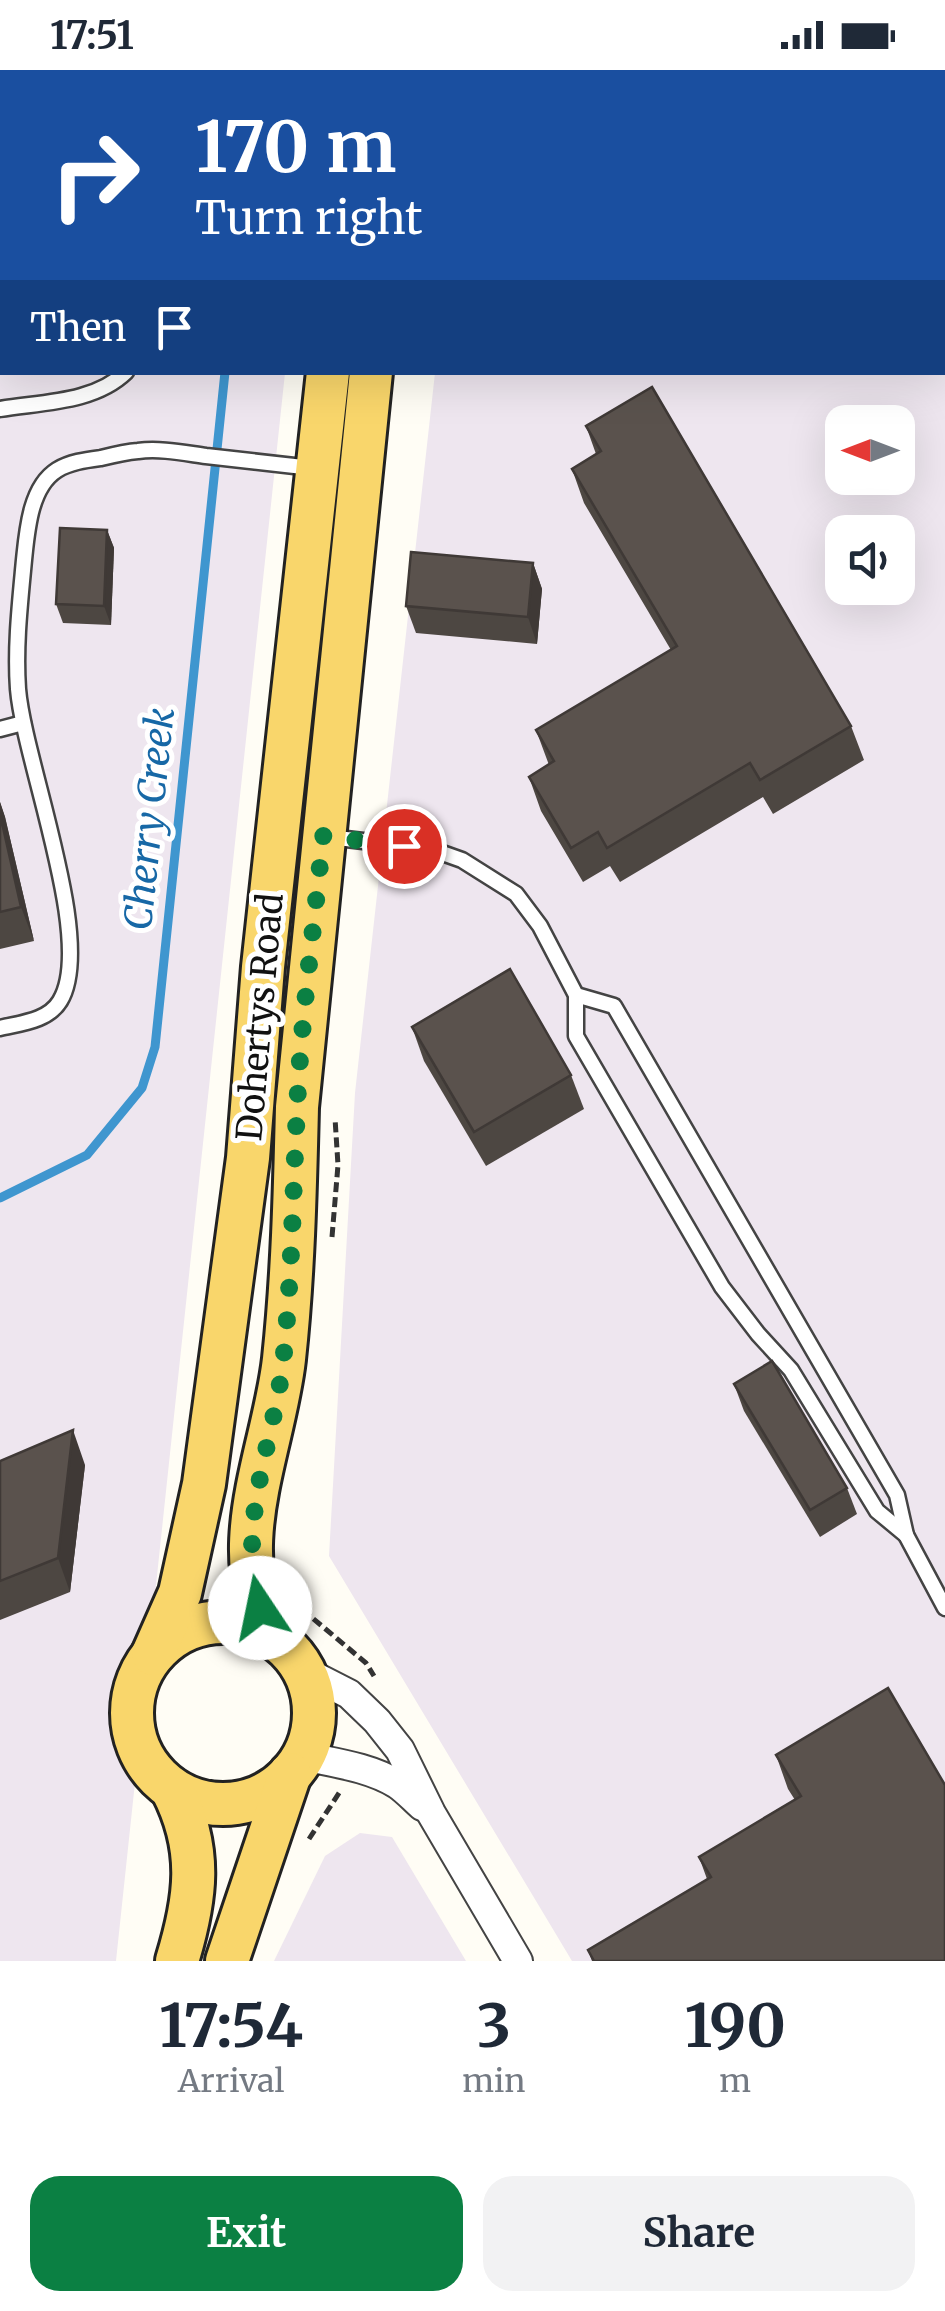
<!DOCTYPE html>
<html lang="en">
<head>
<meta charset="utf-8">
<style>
  :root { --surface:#fff; --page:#f2f2f3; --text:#1f2937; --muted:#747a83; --accent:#0b8043 }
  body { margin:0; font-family:Merriweather,serif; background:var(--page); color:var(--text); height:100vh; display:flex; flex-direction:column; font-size:38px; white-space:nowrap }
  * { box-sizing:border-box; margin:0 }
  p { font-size:32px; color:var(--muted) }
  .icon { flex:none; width:55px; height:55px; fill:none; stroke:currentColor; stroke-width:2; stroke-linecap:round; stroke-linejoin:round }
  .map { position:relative; height:1891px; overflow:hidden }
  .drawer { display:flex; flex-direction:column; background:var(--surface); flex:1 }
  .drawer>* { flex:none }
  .top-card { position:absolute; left:0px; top:0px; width:945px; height:305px; box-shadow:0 10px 40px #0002; background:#1a4fa0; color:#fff; overflow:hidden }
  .needle { width:65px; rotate:270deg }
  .buttons { position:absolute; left:825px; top:335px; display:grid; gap:20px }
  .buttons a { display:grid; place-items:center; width:90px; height:90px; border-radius:20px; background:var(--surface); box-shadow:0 10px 40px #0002; font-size:50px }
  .pin { position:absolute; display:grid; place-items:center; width:85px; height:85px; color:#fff; margin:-42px; border:5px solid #fff; border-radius:50%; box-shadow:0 2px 10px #0007 }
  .me { position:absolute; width:110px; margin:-55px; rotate:349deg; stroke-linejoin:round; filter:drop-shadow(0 0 8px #0008) }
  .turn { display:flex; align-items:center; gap:35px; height:210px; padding:0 30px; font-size:45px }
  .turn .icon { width:130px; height:130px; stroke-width:2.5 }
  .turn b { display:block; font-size:70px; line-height:85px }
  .then { display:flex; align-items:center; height:95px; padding:0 30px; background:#0003; gap:20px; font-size:38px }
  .eta { display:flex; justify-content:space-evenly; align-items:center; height:170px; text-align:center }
  .eta b { font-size:60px; font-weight:700; line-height:70px }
  .action { display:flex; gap:20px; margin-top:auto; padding:20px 30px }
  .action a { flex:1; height:115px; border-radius:30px; background:var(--accent); color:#fff; font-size:40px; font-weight:700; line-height:115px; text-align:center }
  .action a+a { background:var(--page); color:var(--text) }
  .status { display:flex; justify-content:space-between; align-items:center; height:70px; padding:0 50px; background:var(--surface); direction:ltr }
  .status svg { height:28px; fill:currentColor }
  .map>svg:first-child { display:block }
  .industrial { fill:#eee6ef; fill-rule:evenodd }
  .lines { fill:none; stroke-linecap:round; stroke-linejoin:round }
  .stream { stroke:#3f96cf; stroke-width:9 }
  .service-casing { stroke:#444; stroke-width:19 }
  .minor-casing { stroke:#444; stroke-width:32 }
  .primary-casing { stroke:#222; stroke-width:48 }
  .path { stroke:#333; stroke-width:5; stroke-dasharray:10 5; stroke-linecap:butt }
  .service { stroke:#fff; stroke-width:14 }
  .minor { stroke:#fff; stroke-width:28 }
  .primary { stroke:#f9d66b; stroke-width:42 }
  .wall { fill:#4d4742 }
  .shaded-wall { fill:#3f3936 }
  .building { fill:#5a524d; stroke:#3f3936; stroke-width:2.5 }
  .route { stroke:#0b8043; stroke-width:18; stroke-dasharray:0 32.4 }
  .labels { text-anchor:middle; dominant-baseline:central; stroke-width:10; stroke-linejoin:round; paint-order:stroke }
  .street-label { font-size:35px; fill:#111; stroke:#fff }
  .water-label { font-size:38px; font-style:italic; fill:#1768a6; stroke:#fff }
</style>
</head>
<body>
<div class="status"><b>17:51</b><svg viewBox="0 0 49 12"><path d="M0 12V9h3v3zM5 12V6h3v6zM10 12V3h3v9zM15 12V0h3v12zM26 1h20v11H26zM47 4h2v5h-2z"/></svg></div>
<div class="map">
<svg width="945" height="1891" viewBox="0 0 945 1891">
  <rect width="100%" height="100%" fill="#fffdf5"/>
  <!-- industrial -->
  <g class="industrial">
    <path d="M0 0H317V2H2V302L285 303 116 1891H0Z"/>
    <path d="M508 0H945V1891H572L329 1486 355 1023 435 303 942 302V2H507ZM842 352H898V408H842ZM842 462H898V518H842Z"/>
    <path d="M360 1763 392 1767 466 1891H274L325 1786Z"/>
  </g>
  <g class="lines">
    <!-- stream -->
    <g class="stream">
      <path d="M257 2V0"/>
      <path d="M0 1128 87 1085 142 1018 155 977 225 302"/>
    </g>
    <defs>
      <g id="service">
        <path d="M0 339C42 332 94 333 126 302"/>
        <path d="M0 659 23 653"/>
        <path d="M329 767 431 779 462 790 516 824 540 856 576 925V966L722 1217 758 1264 791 1300 877 1441 906 1465"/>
        <path d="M576 925 614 936 897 1425 906 1465 945 1538"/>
        <path d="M0 958C21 953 48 951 60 931 96 872 24 692 18 619 15 576 20 533 24 490 27 461 30 417 57 400 70 392 86 390 101 388 113 385 125 382 138 381 160 378 184 383 206 386 241 390 276 394 312 398"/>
      </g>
      <g id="minor">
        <path d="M304 1601 349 1624 377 1651 400 1680 431 1743 518 1891"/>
        <path d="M303 1686C335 1693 369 1697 397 1714 406 1720 414 1729 422 1736"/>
      </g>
      <g id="primary">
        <path d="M399 2 400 0"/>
        <path d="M453 2 454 0"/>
        <circle cx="223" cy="1643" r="91"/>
        <path d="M273 1566C222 1479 274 1380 284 1289 293 1205 295 1121 297 1037L371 302"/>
        <path d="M153 1584 180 1523 204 1414 248 1088 263 897 328 302"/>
        <path d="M172 1719C203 1779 196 1829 177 1891"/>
        <path d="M227 1891 290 1704"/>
      </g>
    </defs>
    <!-- service casing -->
    <use href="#service" class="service-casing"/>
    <!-- minor casing -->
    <use href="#minor" class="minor-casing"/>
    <!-- primary casing -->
    <use href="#primary" class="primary-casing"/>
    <!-- path -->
    <g class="path">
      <path d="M332 1167 338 1095 335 1048"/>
      <path d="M297 1524 310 1546 366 1593 374 1606"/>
      <path d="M309 1769 341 1720"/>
    </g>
    <!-- service -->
    <use href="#service" class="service"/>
    <!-- minor -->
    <use href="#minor" class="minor"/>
    <!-- primary -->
    <use href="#primary" class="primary"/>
  </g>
  <!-- wall -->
  <g class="wall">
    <path d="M0 0H121V2H2V297H0Z"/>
    <path d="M586 356 851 656 864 690 773 744 763 727 620 812 610 796 583 812 541 741 529 707 549 695 536 660 671 580 584 433 572 399 596 384Z"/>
    <path d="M107 460 114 478 111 555 63 553 56 534Z"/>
    <path d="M533 493 542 519 537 574 416 563 406 536Z"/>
    <path d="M0 732 5 747 34 871 0 879Z"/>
    <path d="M412 957 571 1005 584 1039 486 1096 424 991Z"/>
    <path d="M734 1314 847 1418 857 1444 820 1467 744 1341Z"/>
    <path d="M0 1391 85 1395 70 1522 0 1550Z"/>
    <path d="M776 1685 945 1891H592L588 1880 707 1809 699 1787 795 1730 788 1719Z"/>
  </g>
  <!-- shaded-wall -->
  <g class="shaded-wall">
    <path d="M107 460 114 478 111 555 104 536Z"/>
    <path d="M533 493 542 519 537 574 528 547Z"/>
    <path d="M0 732 5 747 34 871 21 837 0 744Z"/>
    <path d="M73 1360 85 1395 70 1522 58 1488Z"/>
  </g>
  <!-- building -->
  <g class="building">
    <path d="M0 0H112L113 2H2V261L0 262Z"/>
    <path d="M652 317 851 656 760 710 750 693 607 778 598 762 571 778 529 707 554 691 536 660 677 576 572 399 601 381 586 356Z"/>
    <path d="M60 458 107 460 104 536 56 534Z"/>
    <path d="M411 482 533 493 528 547 406 536Z"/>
    <path d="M0 744 21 837 0 842Z"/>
    <path d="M510 899 571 1005 474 1062 412 957Z"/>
    <path d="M772 1291 847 1418 810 1440 734 1314Z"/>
    <path d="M73 1360 58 1488 0 1511V1391Z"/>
    <path d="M888 1618 945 1715V1891H594L588 1880 711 1807 699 1787 801 1726 776 1685Z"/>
  </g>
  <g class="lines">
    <!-- route -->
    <path class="route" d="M260 1538C235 1451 276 1369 284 1283 292 1202 293 1121 297 1039 301 948 314 857 323 766L404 776"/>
  </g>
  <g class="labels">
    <!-- street labels -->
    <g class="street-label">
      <text transform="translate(260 947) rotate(-85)">Dohertys Road</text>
    </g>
    <!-- water labels -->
    <g class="water-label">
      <text transform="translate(149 749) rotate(-84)">Cherry Creek</text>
    </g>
  </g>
</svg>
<div class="buttons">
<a><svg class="needle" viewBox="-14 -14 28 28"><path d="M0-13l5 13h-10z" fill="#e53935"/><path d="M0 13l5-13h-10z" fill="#747a83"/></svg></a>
<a><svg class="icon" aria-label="sound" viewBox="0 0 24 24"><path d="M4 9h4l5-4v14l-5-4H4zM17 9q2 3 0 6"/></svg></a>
</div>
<div class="pin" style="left:404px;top:776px;background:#d93025"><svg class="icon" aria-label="arrive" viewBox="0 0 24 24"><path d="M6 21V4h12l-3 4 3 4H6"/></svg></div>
<svg class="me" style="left:260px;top:1538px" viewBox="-20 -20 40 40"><circle r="19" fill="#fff"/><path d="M0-13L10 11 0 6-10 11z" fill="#0b8043"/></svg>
<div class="top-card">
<div class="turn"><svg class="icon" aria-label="right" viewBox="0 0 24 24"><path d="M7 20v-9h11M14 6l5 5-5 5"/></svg><div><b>170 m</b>Turn right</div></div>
<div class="then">Then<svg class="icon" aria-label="arrive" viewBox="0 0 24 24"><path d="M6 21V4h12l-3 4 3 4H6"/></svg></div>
</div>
</div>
<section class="drawer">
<div class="eta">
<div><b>17:54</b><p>Arrival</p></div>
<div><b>3</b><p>min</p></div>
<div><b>190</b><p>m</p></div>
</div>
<div class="action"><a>Exit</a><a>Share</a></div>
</section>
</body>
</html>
